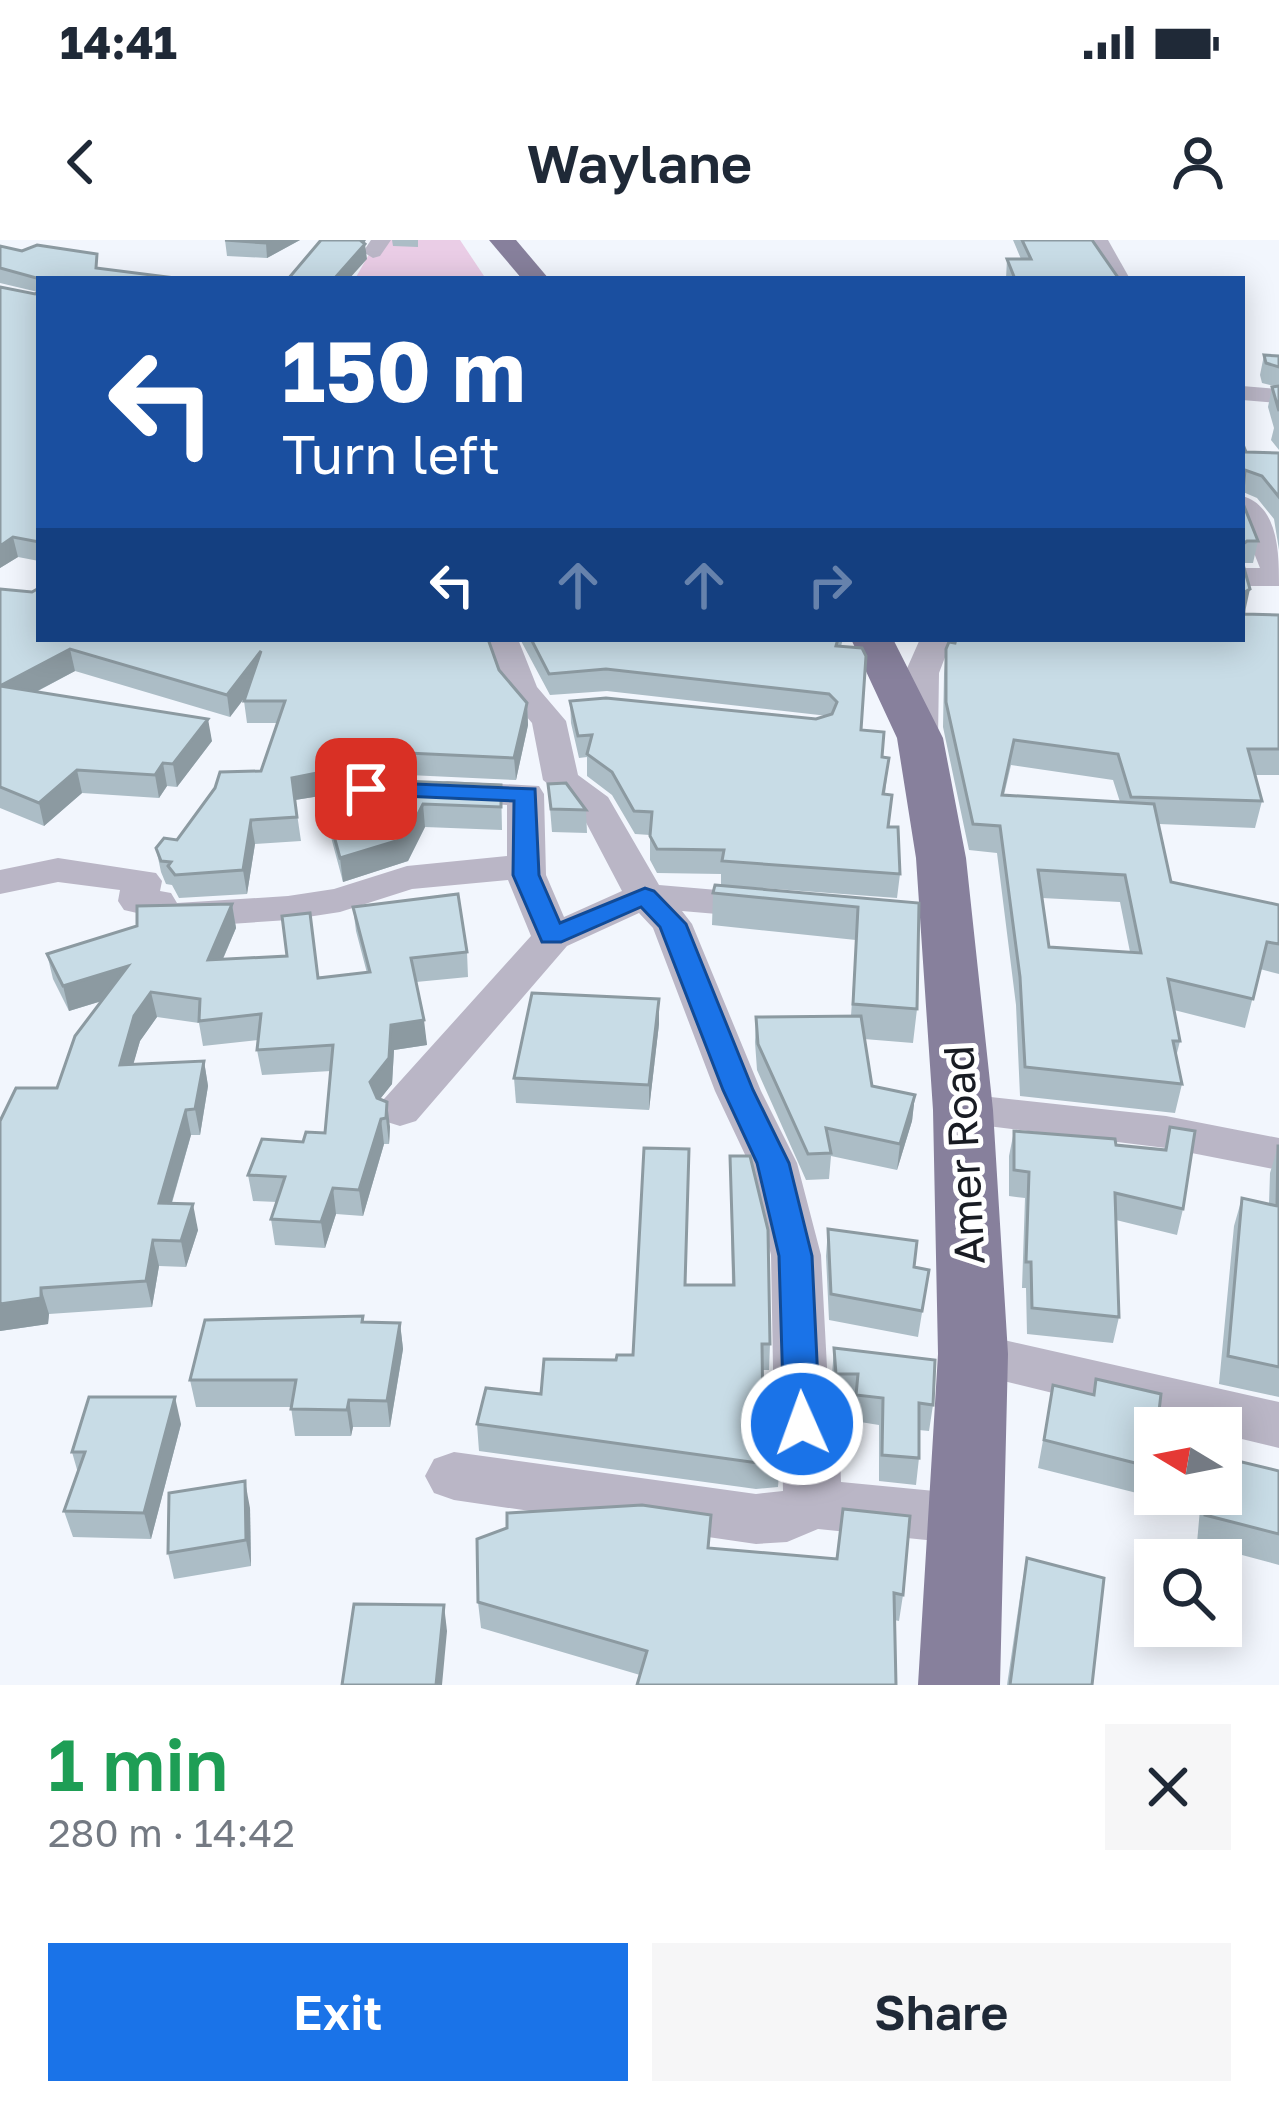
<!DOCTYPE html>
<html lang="en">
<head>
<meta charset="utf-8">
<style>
  :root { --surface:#fff; --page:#f6f6f7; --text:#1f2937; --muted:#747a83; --accent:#1a73e8 }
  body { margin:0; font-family:"Golos Text",sans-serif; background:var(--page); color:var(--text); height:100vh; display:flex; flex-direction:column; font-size:45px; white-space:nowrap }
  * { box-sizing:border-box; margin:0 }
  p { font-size:39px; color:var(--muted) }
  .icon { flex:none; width:66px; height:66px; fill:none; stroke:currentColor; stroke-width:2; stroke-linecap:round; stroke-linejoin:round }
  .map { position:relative; height:1445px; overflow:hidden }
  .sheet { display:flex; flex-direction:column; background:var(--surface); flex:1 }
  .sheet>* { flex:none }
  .top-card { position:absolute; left:36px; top:36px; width:1209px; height:366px; border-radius:0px; box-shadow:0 6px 30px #0003; background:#1a4fa0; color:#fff; overflow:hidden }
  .needle { width:78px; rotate:280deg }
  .controls { position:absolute; left:1134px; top:1167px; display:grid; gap:24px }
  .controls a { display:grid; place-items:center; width:108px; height:108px; border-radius:0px; background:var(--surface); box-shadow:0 6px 30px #0003; font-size:60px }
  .pin { position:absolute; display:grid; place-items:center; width:102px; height:102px; color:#fff; margin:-51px; border-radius:24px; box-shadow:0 6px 18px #0006 }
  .me { position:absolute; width:132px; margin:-66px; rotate:358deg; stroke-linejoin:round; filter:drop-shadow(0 0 9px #0008) }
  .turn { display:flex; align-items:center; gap:42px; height:252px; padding:0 48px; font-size:54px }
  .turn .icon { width:156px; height:156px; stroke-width:2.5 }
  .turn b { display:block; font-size:84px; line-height:102px }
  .lanes { display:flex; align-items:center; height:114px; padding:0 48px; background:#0003; justify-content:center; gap:60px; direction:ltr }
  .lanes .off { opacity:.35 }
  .round { display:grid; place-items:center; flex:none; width:126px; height:126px; border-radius:0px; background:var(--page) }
  .summary { display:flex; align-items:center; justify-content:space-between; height:204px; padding:0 48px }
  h1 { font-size:72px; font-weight:600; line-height:90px; color:#1e9e55 }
  .primary-button { display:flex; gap:24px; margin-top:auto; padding:24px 48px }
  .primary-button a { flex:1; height:138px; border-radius:0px; background:var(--accent); color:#fff; font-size:48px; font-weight:600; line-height:138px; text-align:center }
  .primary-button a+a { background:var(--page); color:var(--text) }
  .status { display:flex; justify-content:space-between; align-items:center; height:84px; padding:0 60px; background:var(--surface); direction:ltr }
  .status svg { height:33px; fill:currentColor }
  header { display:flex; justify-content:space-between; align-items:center; height:156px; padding:0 48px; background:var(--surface); font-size:54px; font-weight:600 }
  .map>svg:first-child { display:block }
  .green { fill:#eacde6 }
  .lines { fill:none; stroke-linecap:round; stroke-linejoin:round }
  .minor { fill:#bab6c6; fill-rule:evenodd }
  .major { fill:#87809c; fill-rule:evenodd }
  .wall { fill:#acbdc6; fill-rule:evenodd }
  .shaded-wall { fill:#8c9aa1 }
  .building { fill:#c8dce6; stroke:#8c9aa1; stroke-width:3; fill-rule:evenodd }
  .route { fill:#1a73e8; stroke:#114b97; stroke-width:3 }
  .labels { text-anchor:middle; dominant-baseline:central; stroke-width:10; stroke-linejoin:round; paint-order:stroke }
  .street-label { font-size:42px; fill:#191c23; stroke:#fff }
</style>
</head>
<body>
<div class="status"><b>14:41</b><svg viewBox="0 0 49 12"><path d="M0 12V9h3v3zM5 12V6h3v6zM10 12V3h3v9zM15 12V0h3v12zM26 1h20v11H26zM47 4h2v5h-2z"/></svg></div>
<header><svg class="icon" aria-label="back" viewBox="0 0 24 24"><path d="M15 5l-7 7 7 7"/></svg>Waylane<svg class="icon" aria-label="person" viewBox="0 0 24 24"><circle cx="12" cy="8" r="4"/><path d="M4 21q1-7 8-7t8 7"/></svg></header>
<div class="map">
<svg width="1279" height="1445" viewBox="0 0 1279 1445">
  <rect width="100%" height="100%" fill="#f2f6fd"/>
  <!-- green -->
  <path class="green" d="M377 0H460L486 39H355Z"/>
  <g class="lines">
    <!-- minor -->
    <g class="minor">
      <path d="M371 0H391L380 16 373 18 363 12Z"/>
      <path d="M1088 0H1108L1130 39H1110Z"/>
      <path d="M1242 146 1279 149V163L1242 160Z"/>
      <path d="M1242 256C1279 266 1279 314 1279 346H1242V328H1260L1242 283Z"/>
      <path d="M486 399H518L537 447 566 481 578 535 608 557 659 645 765 654 779 657 785 666 779 675 765 678 682 671 692 684 761 851 797 923 821 1015 830 1184 840 1216 841 1242 966 1254 987 1261 996 1279 987 1297 966 1304 818 1289 787 1302 756 1304 454 1260 434 1253 425 1236 434 1219 454 1212 756 1254 783 1251 782 1216 774 1184 771 1015 749 923 715 851 653 688 639 673 567 706 416 881 400 886 384 881 377 870 384 859 531 696 508 640 412 649 340 672 288 680 157 689 143 686 137 673 124 670 118 661 120 650 58 642 0 654V630L58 618 156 633 162 641 160 651 171 653 177 663 288 656 334 649 407 626 507 616V565L434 560 429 552 434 544 447 541 539 546 544 554 546 635 564 677 622 651 580 571 543 540 532 483 504 450Z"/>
      <path d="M920 399H952L939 433 938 498 932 505H908L902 498 905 433Z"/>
      <path d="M963 854 1166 876 1279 898V930L1166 908 947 881 940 870 947 859Z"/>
      <path d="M973 1093 1279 1162V1208L1221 1194V1188H1196L954 1129 946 1114 954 1099Z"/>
    </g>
    <!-- major -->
    <g class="major">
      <path d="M489 0H516L549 39H522Z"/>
      <path d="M851 399H893L943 498 966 618 993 870 1008 1114 1000 1445H918L938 1114 933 870 916 618 897 498Z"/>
    </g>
  </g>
  <!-- wall -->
  <g class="wall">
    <path d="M225 0H300L267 18 227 16Z"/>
    <path d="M392 0H418V7L393 6Z"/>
    <path d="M1013 0H1092L1119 39H1006L1007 19H1021Z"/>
    <path d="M0 6 100 29 183 39H39V321L18 317 0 328V47L35 54 38 52 0 43Z"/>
    <path d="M1264 115 1279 116V210L1271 200 1274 188 1268 167 1272 147 1274 146 1262 143 1260 135Z"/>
    <path d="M1242 202 1246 212 1279 213V310L1274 279 1257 258 1243 252 1242 261 1258 301 1253 323H1243L1244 374 1279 375V535H1255L1262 561 1255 588 1159 584 1171 642 1279 665V734L1260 729 1245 788 1174 770 1180 801 1176 817 1182 844 1175 873 1020 856 1016 765 997 613 969 610 943 487 944 434 946 409 955 403 1242 399ZM1011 525 1113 540 1120 562 1004 555ZM1042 658 1120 662 1130 712 1049 707Z"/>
    <path d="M0 349 499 430 527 463 528 485 516 540 366 533 350 539 501 545 502 590 425 587 408 621 343 642 320 556 295 560 301 601 255 604 247 654 179 658 172 645 166 644 161 632 156 608 177 600 261 531 278 483H247L244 461 246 456 230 477 75 431 36 452 212 501 177 547 167 546 159 558 82 553 44 586 0 568Z"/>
    <path d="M520 399H843L841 406 861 490 882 517 889 518 885 554 889 587 900 634 897 658 721 645V634L657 633 650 620V595L635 594 612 555 587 536V517L579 518 571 483 570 461 816 479 828 476 607 451 550 455Z"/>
    <path d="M548 544 586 570 587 593 552 592Z"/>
    <path d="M713 653 919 663 917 769 913 803 864 799 872 846 915 855 912 881 897 930 831 916 829 939 806 940 757 830 755 802 756 777 851 776 856 700 712 685Z"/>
    <path d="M232 664 236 688 223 719 318 737 367 733 356 691 353 667 467 712 468 737 416 742 427 805 394 810 392 844 380 859 390 887 389 904H384L363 976 336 974 325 1008 275 1005 271 979 277 962 253 961 248 935 303 902 325 893 331 831 262 835 257 810 258 800 203 806 199 783 157 777 140 801 133 824 204 821 208 846 200 895H191L172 963 198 990 186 1027 159 1026 152 1067 49 1074 48 1084 0 1091V881L57 848 102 761 69 771 53 739 47 714Z"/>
    <path d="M659 759V784L649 870 516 863 514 838Z"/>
    <path d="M1170 887 1183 969 1177 995 1116 980 1119 1077 1113 1103 1027 1094 1026 1048H1022L1025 958 1009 956V916L1014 891 1164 910Z"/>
    <path d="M1278 906H1279V1157L1219 1144 1234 986 1242 958 1269 964 1270 933Z"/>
    <path d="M730 916 770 1104 769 1130H763V1182L780 1221 778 1247 756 1249 479 1211 477 1184 616 1120 633 1115 685 1045H732Z"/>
    <path d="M828 989 914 1027 929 1030 918 1097 829 1080 826 1016Z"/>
    <path d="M363 1076 364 1082 400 1083 403 1109 390 1187H353L351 1196H295L291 1167H196L190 1140Z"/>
    <path d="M834 1108 933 1165 929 1191 919 1190V1218L916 1245 879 1241V1185L854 1181 855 1161H833L832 1135Z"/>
    <path d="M1096 1139 1155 1188V1254H1221L1279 1231V1325L1197 1303 1200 1269 1038 1228 1053 1145 1092 1155Z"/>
    <path d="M181 1184 151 1299 73 1297 64 1271 78 1233 72 1212Z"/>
    <path d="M250 1268 251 1326 174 1339 168 1313Z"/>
    <path d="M710 1308 903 1355 899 1381 894 1380 640 1435 481 1388 478 1362Z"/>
    <path d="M1027 1318 1092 1445H1007L1021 1350Z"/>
  </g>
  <!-- shaded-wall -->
  <g class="shaded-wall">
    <path d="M271 0H300L267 18 266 3Z"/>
    <path d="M357 0H366L360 10 365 4 367 19 349 39H334Z"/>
    <path d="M13 297 18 317 0 328V306Z"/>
    <path d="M1250 349 1245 372 1242 374 1243 353Z"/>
    <path d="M70 409 75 431 5 468 0 446Z"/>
    <path d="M261 411 264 432 230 477 227 455Z"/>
    <path d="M527 463 528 485 516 540 514 518Z"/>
    <path d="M208 479 212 501 177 547 173 524Z"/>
    <path d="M364 511 366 533 352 537 344 547 342 524 349 514Z"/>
    <path d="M163 523 167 546 159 558 155 535Z"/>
    <path d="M77 530 82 553 44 586 39 563Z"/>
    <path d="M317 533 320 556 295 560 292 538Z"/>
    <path d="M423 564 425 587 408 621 343 642 340 618Z"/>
    <path d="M251 580 255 604 247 654 243 630Z"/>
    <path d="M232 664 236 688 212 744 208 720Z"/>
    <path d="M128 726 134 751 69 771 63 746Z"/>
    <path d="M151 752 157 777 140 801 126 850 120 825 134 776Z"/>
    <path d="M659 759V784L649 870V845Z"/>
    <path d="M424 780 427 805 394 810 392 844 373 868 370 842 391 785Z"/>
    <path d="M204 821 208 846 200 895 195 869Z"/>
    <path d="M915 855 912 881 897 930 900 904Z"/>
    <path d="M387 862 390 887 389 904 386 878Z"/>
    <path d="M186 870 191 895 164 989 159 963Z"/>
    <path d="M381 879 384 904 363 976 359 950Z"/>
    <path d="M333 948 336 974 325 1008 321 982Z"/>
    <path d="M193 964 198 990 186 1027 181 1001Z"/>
    <path d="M153 1000 159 1026 152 1067 146 1041Z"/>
    <path d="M41 1048 49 1074 48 1084 0 1091V1064Z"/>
    <path d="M400 1083 403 1109 390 1187 387 1161Z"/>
    <path d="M175 1157 181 1184 151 1299 144 1273Z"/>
    <path d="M349 1160 353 1187 351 1196 347 1170Z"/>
    <path d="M245 1241 250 1268 251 1326 246 1300Z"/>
    <path d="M444 1365 447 1391 442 1445H436Z"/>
  </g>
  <!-- building -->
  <g class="building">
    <path d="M225 0H271L266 3Z"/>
    <path d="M321 0H360L365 4 334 39H288Z"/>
    <path d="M1022 0H1092L1119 39H1015L1007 19H1031Z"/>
    <path d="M37 5 97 14 96 28 183 39H40L0 28V6L22 11Z"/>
    <path d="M0 47 35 54 39 51V302L13 297 0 306Z"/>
    <path d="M1264 115 1279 116V127L1266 123Z"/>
    <path d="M1279 146V171L1272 147Z"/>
    <path d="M1242 202 1246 212 1279 213V257L1262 236 1245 230 1242 261 1258 301H1247L1242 305Z"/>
    <path d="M1242 321 1250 349 1243 353 1244 374 1279 375V509H1248L1262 561 1131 557 1118 514 1014 500 1002 555 1154 564 1171 642 1279 665V704L1267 702 1253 759 1168 739 1180 801H1173L1182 844 1025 827 1020 737 1000 586 973 584 946 462V409L949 402 955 403 956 399H1242ZM1038 630 1125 635 1141 713 1049 707Z"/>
    <path d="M39 348V399H488L499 430 527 463 514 518 364 511 349 514 342 524 350 539 501 545V567L423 564 406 598 340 618 317 533 292 538 297 577 251 580 243 630 175 635 168 626 171 622 161 621 156 608 164 598 177 600 215 548 220 532 261 531 285 461H244L261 411 227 455 70 409 0 446V349L32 352Z"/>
    <path d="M531 399H838L836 406 862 408 866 416 861 490 884 492 882 517 889 518 883 554 892 555 888 587H898L900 634 722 621 724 610 657 609 650 596 652 572 634 571 612 532 587 514 592 495 578 496 570 461 606 458 816 479 832 474 837 462 829 454 606 429 549 434Z"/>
    <path d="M0 446 208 479 173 524 163 523 155 535 77 530 39 563 0 547Z"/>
    <path d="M566 543 586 570 551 569 548 544Z"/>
    <path d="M715 645 919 663 917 769 853 764 858 667 713 653Z"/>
    <path d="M458 654 467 712 411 718 424 780 391 785 389 818 370 842 377 858 387 862 386 878 381 879 359 950 333 948 321 982 271 979 285 937 248 935 262 899 303 902 306 892 325 893 333 805 257 810 261 774 199 781 200 759 151 752 134 776 120 825 204 821 195 869 186 870 159 963 193 964 181 1001 153 1000 146 1041 41 1048V1058L0 1064V881L16 848H57L75 796 128 726 63 746 47 714 137 686V666L232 664 208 720 287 716 282 676 310 673 318 738 370 732 353 667Z"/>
    <path d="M532 753 659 759 649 845 514 838Z"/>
    <path d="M861 776 872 846 915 855 900 904 826 888 831 913 808 914 758 804 756 777Z"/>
    <path d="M1170 887 1195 891 1183 969 1115 953 1119 1077 1032 1068 1031 1022H1026L1029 932 1014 930V891L1115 899 1116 905 1166 910Z"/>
    <path d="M1278 906H1279V1127L1228 1116 1242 958 1277 966Z"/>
    <path d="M644 908 689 909 685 1045H734L730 916H750L768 990 770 1104H762L763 1182 778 1183 780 1221 758 1223 477 1184 486 1148 541 1154 544 1119 616 1120 617 1115H633Z"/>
    <path d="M828 989 917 1001 914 1027 929 1030 922 1071 831 1054Z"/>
    <path d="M363 1076 362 1082 400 1083 387 1161 349 1160 347 1170 291 1169 296 1140H190L205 1080Z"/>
    <path d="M834 1108 935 1120 933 1165 919 1163V1218L882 1215 883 1158 856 1155 858 1134H836Z"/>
    <path d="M1096 1139 1161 1154 1159 1171 1195 1179 1194 1188H1155V1228L1044 1200 1053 1145 1094 1155Z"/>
    <path d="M89 1157H175L144 1273 64 1271 85 1212H72Z"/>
    <path d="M1221 1217 1279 1231V1294L1205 1275 1207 1254H1221Z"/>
    <path d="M245 1241 246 1300 168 1313 169 1253Z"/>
    <path d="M642 1265 711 1275 708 1308 837 1319 843 1269 910 1276 903 1355 894 1353 896 1445H637L647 1411 478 1362 477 1299 507 1288V1273Z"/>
    <path d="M1027 1318 1104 1338 1092 1445H1010Z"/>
    <path d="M354 1364 444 1365 436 1445H342Z"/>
  </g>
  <!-- route -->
  <path class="route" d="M366 542 535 549 539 635 560 683 645 648 654 651 686 684 753 850 789 923 812 1016 820 1184 815 1195 802 1199 789 1195 784 1184 779 1016 757 923 723 850 660 687 641 667 561 702H542L513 635 514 561 357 554 354 549Z"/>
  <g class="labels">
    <!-- street labels -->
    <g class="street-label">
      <text transform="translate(963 915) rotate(-93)">Amer Road</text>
    </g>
  </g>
</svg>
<div class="controls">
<a><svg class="needle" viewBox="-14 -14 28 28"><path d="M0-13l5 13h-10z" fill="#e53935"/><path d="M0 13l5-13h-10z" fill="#747a83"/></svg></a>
<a><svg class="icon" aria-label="search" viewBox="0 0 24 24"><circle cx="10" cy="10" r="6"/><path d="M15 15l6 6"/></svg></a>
</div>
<div class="pin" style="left:366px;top:549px;background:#d93025"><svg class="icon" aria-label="arrive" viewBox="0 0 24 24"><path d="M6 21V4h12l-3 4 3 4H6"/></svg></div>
<svg class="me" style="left:802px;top:1184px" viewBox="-20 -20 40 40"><circle r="17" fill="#1a73e8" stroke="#fff" stroke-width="3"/><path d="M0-11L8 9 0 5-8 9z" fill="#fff"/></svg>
<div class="top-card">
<div class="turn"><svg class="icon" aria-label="left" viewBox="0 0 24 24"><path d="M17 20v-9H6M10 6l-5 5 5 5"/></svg><div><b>150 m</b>Turn left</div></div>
<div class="lanes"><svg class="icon" aria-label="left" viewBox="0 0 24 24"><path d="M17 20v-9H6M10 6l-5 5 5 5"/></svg><svg class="icon off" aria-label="ahead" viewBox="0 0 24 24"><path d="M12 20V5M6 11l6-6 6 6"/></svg><svg class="icon off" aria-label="ahead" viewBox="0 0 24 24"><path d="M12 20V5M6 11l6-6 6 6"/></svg><svg class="icon off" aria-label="right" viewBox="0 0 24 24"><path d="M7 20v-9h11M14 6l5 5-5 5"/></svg></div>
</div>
</div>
<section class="sheet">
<div class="summary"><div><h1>1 min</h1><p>280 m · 14:42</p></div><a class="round"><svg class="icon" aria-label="close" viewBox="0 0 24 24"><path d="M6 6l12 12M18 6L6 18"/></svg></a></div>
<div class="primary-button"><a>Exit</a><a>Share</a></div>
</section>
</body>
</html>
